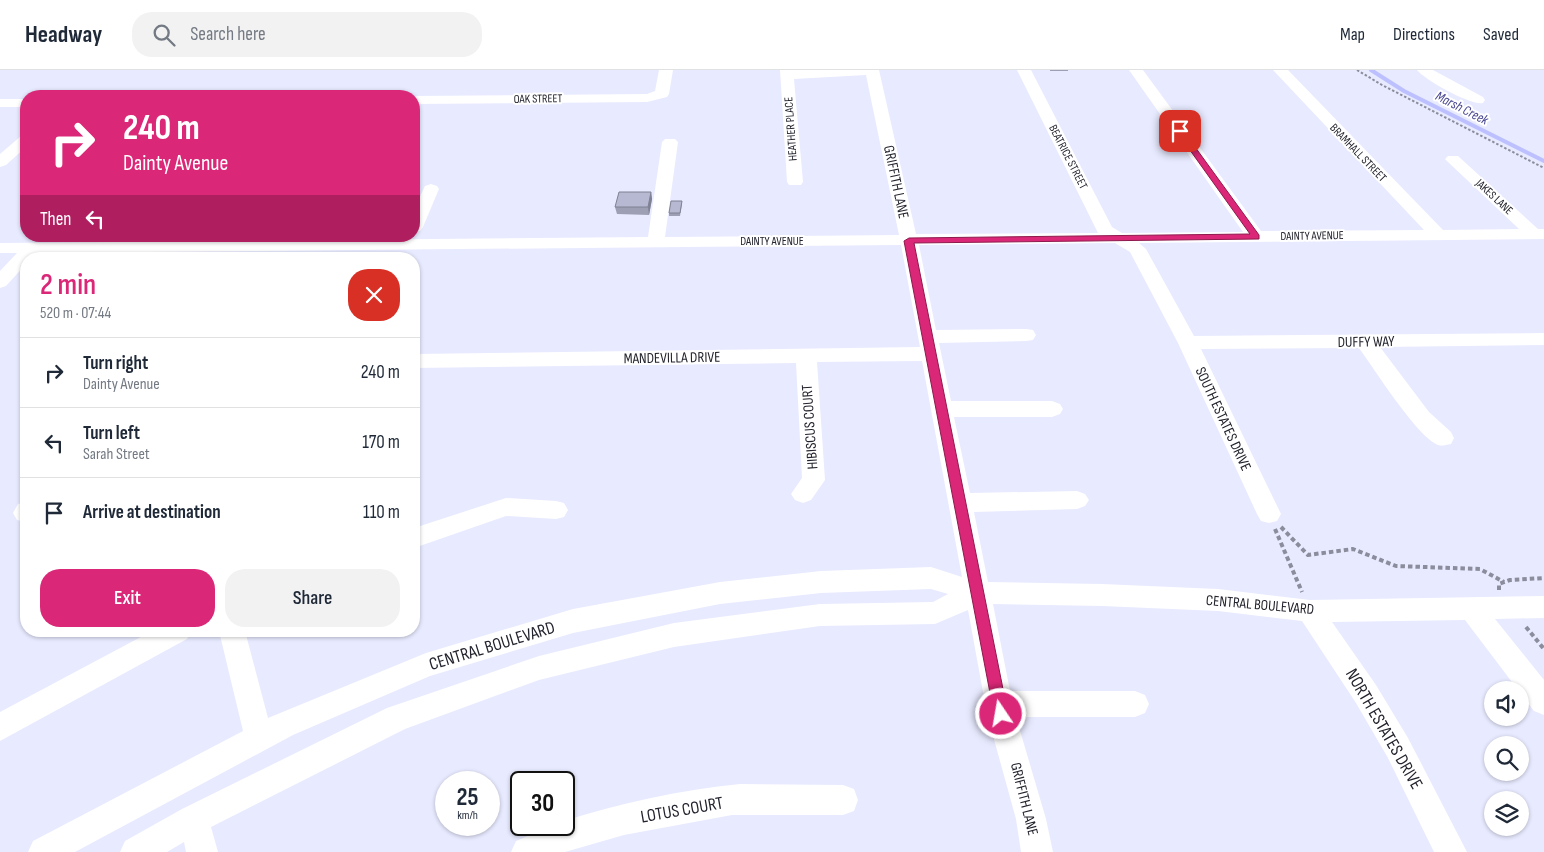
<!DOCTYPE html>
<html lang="en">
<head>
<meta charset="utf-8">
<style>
  :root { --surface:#fff; --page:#f2f2f3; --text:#1f2937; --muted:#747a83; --line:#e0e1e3; --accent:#db2777 }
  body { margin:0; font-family:"Sofia Sans Condensed",sans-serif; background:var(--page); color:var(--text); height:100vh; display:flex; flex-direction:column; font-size:19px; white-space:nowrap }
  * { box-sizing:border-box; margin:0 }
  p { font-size:16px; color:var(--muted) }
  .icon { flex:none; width:28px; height:28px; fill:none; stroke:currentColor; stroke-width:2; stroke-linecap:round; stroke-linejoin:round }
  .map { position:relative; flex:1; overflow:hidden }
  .details { position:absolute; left:20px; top:182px; width:400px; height:385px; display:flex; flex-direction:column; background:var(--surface); border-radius:20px; box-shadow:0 1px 4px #0004 }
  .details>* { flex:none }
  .hud { position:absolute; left:20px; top:20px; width:400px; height:152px; border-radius:20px; box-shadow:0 1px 4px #0004; background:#db2777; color:#fff; overflow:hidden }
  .controls { position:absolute; left:1484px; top:611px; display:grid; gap:10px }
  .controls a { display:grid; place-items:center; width:45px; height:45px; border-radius:50%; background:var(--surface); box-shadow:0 1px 4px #0004; font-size:25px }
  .speed { position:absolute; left:435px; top:701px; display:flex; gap:10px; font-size:25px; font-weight:700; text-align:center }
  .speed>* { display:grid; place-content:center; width:65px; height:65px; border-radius:50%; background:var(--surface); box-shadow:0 1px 4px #0004; line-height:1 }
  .speed small { font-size:12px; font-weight:400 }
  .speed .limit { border:2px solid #111; border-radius:8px; background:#fff; color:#111 }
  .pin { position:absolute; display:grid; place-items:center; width:42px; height:42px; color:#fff; margin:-21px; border-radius:10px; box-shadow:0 2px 8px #0006 }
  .me { position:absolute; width:55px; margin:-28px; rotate:348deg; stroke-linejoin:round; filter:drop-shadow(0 0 4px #0008) }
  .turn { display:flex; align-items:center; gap:18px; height:105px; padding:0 20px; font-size:22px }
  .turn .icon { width:65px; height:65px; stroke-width:2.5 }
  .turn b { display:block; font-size:35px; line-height:42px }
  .then { display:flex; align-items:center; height:48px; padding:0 20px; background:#0003; gap:10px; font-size:19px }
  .round { display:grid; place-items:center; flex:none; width:52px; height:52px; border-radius:20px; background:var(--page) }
  .overview { display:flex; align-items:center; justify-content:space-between; height:85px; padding:0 20px }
  h1 { font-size:30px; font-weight:600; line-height:38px; color:var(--accent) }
  .action { display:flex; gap:10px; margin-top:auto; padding:10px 20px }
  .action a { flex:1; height:58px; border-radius:20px; background:var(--accent); color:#fff; font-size:20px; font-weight:600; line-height:58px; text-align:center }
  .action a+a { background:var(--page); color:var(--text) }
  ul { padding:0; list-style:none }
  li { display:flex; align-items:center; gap:15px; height:70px; padding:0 20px; border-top:1px solid var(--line) }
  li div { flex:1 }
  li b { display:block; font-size:19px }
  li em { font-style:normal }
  header { display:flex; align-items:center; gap:30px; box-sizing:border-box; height:70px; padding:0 25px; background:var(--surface); border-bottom:1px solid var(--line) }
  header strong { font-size:24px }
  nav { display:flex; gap:28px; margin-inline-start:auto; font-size:18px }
  .search { width:350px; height:45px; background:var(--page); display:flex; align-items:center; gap:12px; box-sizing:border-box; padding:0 18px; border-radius:20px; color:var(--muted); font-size:19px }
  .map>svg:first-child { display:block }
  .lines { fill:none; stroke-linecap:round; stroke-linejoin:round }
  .stream { stroke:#bcc0fe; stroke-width:4 }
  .path-far1 { stroke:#8b8d9c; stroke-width:2; stroke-dasharray:2.5 2; stroke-linecap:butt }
  .path { stroke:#8b8d9c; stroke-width:4; stroke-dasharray:4.5 3; stroke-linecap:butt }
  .minor { fill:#fff; fill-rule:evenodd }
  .wall { fill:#9d9fb4 }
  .shaded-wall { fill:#7f8292 }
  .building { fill:#b6b9d1; stroke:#7f8292 }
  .route { fill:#db2777; stroke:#8e194d }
  .labels { text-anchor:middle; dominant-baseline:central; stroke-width:4; stroke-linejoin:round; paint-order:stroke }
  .far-street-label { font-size:12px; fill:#22232c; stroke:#fff }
  .far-water-label { font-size:14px; font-style:italic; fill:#494791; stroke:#fff }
  .street-label { font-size:15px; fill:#22232c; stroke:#fff }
  .near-street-label { font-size:18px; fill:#22232c; stroke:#fff }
</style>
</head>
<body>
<header>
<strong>Headway</strong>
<div class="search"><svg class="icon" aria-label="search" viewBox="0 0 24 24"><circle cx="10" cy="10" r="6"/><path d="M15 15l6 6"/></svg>Search here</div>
<nav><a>Map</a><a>Directions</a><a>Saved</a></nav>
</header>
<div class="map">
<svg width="1544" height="782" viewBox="0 0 1544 782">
  <rect width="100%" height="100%" fill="#e8eaff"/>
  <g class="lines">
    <!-- stream -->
    <path class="stream" d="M1371 0 1404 21 1544 91"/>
    <!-- path-far1 -->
    <path class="path-far1" d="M1357 0 1382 15 1544 98"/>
    <!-- path -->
    <g class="path">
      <path d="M1281 457 1308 485 1353 479 1396 496 1480 499 1504 512"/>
      <path d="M1275 459 1302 522"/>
      <path d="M1499 520V514L1510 510 1544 508"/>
      <path d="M1526 557 1544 579"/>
    </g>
    <!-- minor -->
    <g class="minor">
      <path d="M659 0H673L669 24 667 27 647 32 414 34V26H412L647 24 655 21Z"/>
      <path d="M780 0H879L916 164 1098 163 1017 0H1031L1112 157 1122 163 1243 162 1129 0H1143L1261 161 1424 160 1273 0H1288L1443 160 1519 159 1448 92 1445 89 1448 86H1458L1538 159H1544V169L1139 173 1146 179 1194 266 1544 263V275L1380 277 1429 342 1451 362 1454 368 1451 374C1445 375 1441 377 1436 374 1415 363 1375 300 1359 278L1201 279 1281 444 1277 451 1269 453 1261 451 1257 444 1178 273 1130 182 1115 173 919 175 936 260 1026 259 1033 260 1036 265 1033 270 1026 271 939 273 951 331H1052L1060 334 1063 339 1060 344 1052 347H954L970 423 1077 421 1085 424 1089 430 1085 436 1077 439 974 442 988 512 1102 514 1218 519 1310 530 1544 526V548L1495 549 1544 610V645L1534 641 1520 623V620H1518L1465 550 1332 552 1376 615 1408 668 1467 782H1434L1388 688 1356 633 1302 551 1218 541 1102 536 993 534 1010 621H1135L1145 625 1149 634 1145 643 1135 647H1016L1046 749 1053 782H1021L1016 749 987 644 968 540 935 554 820 556 674 577 539 610 405 659 211 757 218 782H186L184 772 167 782H120L125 771 182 739 387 638 539 586 674 553 820 534 933 532 948 524 931 519 821 523 720 534 573 563 430 606 293 665 75 782H28L33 771 243 661 219 561H245L268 648 426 583 573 539 720 512 821 501 931 497 962 507 922 291 817 292 825 410 811 430 803 433 795 430 791 424 802 408 796 293 414 298V284L920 277 901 175 36 183 31 189H26V194L6 216 0 218V201L17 183H0V173L648 167 662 72 665 69H675L678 72 665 167 899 165 866 5 794 9 803 112 801 115H789L787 112Z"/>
      <path d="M1417 0H1433L1483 27 1485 30 1483 33C1471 36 1425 10 1417 0Z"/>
      <rect x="0" y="29" width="26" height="8"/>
      <path d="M26 64V77L6 95 0 97V84L21 66Z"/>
      <path d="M431 114 437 116 439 119 423 157 420 161 414 162V139L425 116Z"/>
      <path d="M506 428 556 431 564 433 568 440 564 447 556 449 506 446 414 478V458Z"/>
      <path d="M26 432V452H25L17 450 13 443 18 434Z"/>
      <path d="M152 561H191L187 569 0 671V642Z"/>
      <path d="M740 714 843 715 854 719 858 730 854 741 843 745H732L624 765 565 782H511L516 771 554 755H564V751C620 733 681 720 740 714Z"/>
    </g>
  </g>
  <!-- wall -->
  <g class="wall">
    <rect x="1050" y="0" width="18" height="1"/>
    <path d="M651 122 652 129 649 145 617 144 615 137Z"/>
    <path d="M682 134 680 146H669V143Z"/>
  </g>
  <!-- shaded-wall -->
  <path class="shaded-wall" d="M651 122 652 129 649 145 648 137Z"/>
  <!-- building -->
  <g class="building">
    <path d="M619 122H651L648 137H615Z"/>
    <path d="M671 131H682L680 143H669Z"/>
  </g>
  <!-- route -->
  <path class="route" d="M1177 59H1182L1259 165V169L914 173 1008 644 1006 648 1001 650 996 648 994 644 904 171 909 168 1250 164 1177 62Z"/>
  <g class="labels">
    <!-- far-street labels -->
    <g class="far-street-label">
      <text transform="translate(538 29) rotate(-1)">OAK STREET</text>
      <text transform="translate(791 59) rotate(-94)">HEATHER PLACE</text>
      <text transform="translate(1358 83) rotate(46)">BRAMHALL STREET</text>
      <text transform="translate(1068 87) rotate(63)">BEATRICE STREET</text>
      <text transform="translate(1494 127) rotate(43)">JAKES LANE</text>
      <text transform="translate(1312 166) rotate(-1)">DAINTY AVENUE</text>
      <text x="772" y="171">DAINTY AVENUE</text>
    </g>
    <!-- far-water labels -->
    <g class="far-water-label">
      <text transform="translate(1462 38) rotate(27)">Marsh Creek</text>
    </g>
    <!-- street labels -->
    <g class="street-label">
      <text transform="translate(896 112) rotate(78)">GRIFFITH LANE</text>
      <text transform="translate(1366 272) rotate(-1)">DUFFY WAY</text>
      <text transform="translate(672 288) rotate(-1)">MANDEVILLA DRIVE</text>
      <text transform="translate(1223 349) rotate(65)">SOUTH ESTATES DRIVE</text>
      <text transform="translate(810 357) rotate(-94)">HIBISCUS COURT</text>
      <text transform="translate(1260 535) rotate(5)">CENTRAL BOULEVARD</text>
      <text transform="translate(1024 729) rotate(76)">GRIFFITH LANE</text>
    </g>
    <!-- near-street labels -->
    <g class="near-street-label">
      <text transform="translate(492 576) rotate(-17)">CENTRAL BOULEVARD</text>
      <text transform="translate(1384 659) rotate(60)">NORTH ESTATES DRIVE</text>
      <text transform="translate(682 740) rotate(-10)">LOTUS COURT</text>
    </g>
  </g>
</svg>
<div class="controls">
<a><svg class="icon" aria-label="sound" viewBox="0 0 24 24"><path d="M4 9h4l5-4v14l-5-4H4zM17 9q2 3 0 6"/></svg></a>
<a><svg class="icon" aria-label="search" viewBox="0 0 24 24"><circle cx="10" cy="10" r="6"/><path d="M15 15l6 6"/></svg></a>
<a><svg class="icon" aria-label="layers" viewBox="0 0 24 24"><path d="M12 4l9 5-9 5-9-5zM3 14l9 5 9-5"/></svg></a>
</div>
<div class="speed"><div>25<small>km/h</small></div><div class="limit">30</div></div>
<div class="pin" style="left:1180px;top:61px;background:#d93025"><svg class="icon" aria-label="arrive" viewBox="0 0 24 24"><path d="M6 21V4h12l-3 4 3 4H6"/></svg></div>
<svg class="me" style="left:1001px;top:644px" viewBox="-20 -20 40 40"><circle r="17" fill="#db2777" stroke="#fff" stroke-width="3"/><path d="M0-11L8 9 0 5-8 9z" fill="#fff"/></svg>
<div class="hud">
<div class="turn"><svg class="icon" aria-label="right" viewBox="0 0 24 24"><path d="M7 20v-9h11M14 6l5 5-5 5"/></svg><div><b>240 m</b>Dainty Avenue</div></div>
<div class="then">Then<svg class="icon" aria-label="left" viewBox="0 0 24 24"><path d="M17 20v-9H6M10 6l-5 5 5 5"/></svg></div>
</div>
<section class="details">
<div class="overview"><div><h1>2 min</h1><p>520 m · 07:44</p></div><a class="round" style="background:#d93025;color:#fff"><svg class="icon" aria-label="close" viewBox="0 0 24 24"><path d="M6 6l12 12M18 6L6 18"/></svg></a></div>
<ul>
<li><svg class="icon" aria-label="right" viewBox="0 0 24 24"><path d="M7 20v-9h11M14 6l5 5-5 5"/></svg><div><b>Turn right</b><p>Dainty Avenue</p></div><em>240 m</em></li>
<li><svg class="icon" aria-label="left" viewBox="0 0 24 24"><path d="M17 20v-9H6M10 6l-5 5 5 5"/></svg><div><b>Turn left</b><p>Sarah Street</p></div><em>170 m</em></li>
<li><svg class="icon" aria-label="arrive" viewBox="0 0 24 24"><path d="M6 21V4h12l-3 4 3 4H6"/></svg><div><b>Arrive at destination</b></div><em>110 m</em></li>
</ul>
<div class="action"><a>Exit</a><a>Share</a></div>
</section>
</div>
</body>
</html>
